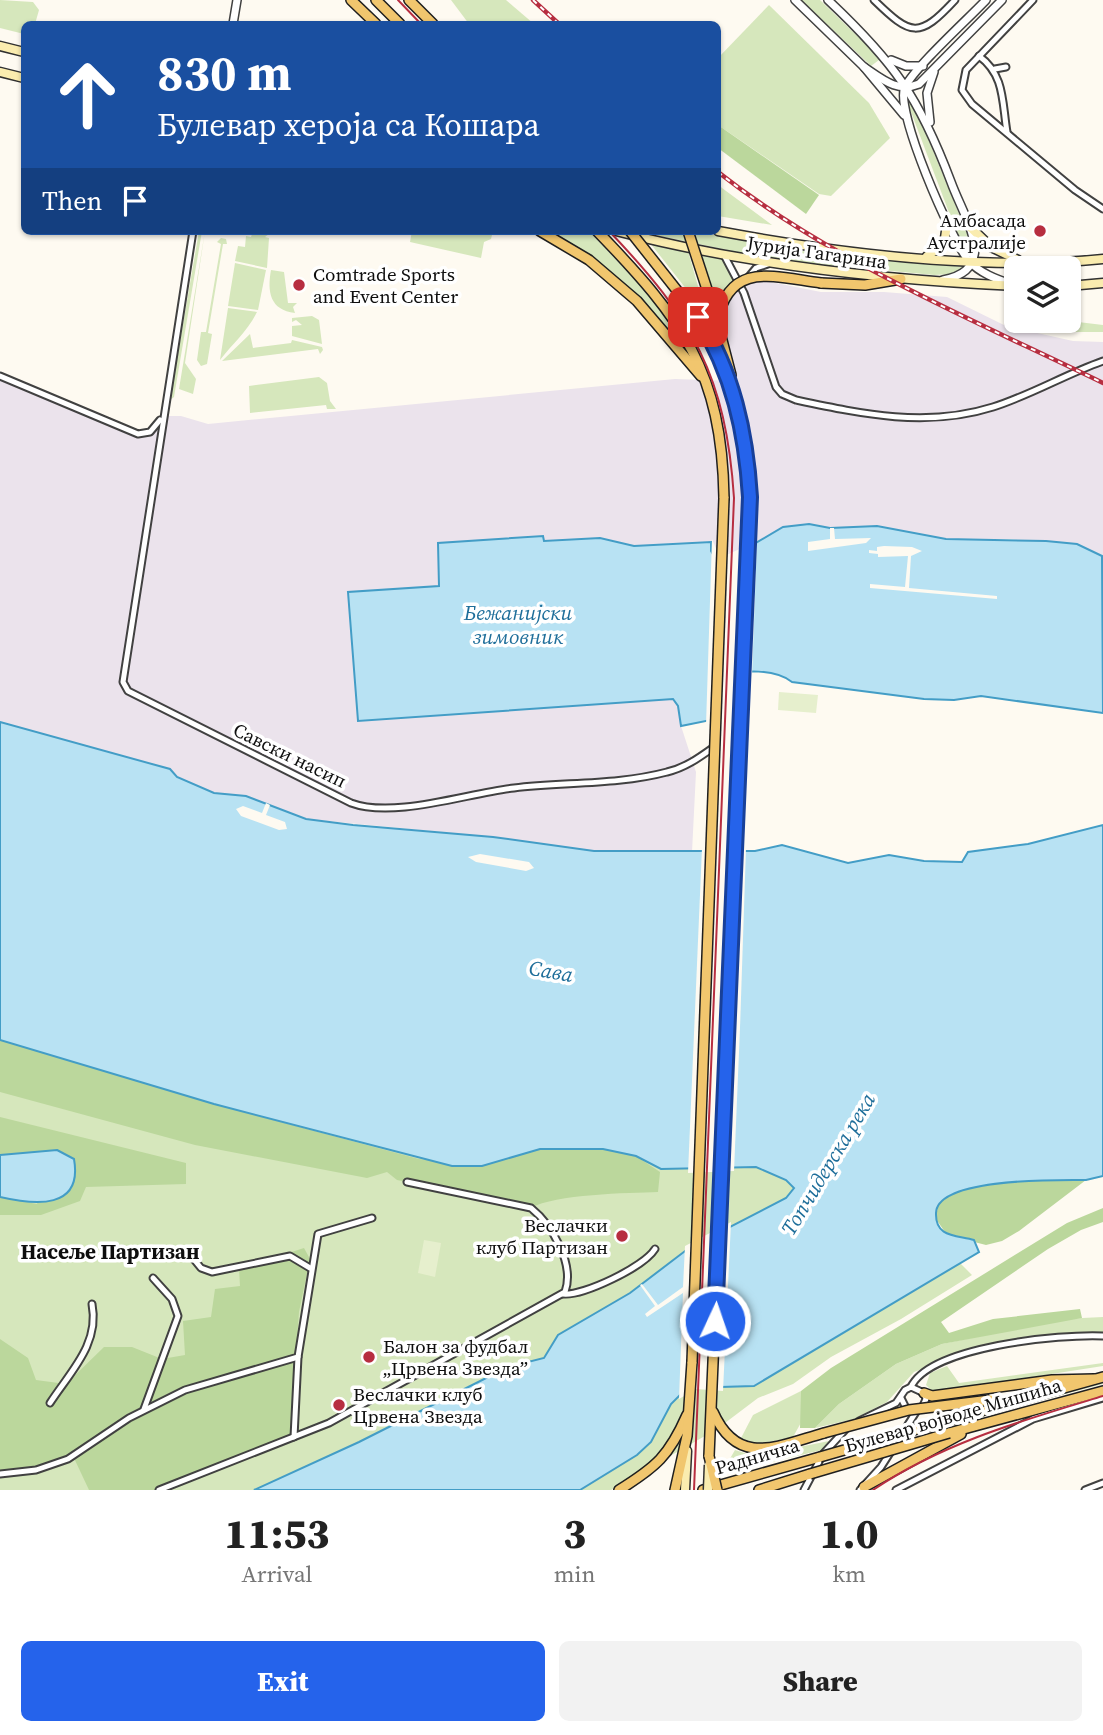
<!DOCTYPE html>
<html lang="en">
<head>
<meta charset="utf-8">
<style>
  :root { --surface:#fff; --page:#f2f2f2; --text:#222; --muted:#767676; --accent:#2563eb }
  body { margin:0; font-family:"Source Serif 4",serif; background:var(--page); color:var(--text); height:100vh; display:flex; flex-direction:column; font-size:26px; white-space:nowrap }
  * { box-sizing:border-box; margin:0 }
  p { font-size:23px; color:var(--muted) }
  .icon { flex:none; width:38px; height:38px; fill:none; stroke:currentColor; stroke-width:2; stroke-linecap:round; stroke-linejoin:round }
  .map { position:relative; height:1490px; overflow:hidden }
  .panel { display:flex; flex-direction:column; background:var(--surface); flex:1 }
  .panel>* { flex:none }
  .hud { position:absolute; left:21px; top:21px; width:700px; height:214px; border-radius:10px; box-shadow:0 2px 5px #0004; background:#1a4fa0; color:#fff; overflow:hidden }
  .buttons { position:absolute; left:1004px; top:256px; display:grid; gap:14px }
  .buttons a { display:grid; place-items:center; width:77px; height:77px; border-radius:10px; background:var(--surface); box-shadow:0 2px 5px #0004; font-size:35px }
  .pin { position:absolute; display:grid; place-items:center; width:60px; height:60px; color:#fff; margin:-30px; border-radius:14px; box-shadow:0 4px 10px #0006 }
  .me { position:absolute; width:77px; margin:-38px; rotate:3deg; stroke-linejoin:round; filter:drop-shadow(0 0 5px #0008) }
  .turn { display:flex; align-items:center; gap:24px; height:147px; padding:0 21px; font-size:32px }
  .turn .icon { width:91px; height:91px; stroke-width:2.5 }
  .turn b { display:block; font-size:49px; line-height:60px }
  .then { display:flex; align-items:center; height:66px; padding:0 21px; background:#0003; gap:14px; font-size:26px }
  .eta { display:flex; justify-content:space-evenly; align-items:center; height:119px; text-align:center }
  .eta b { font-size:42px; font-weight:800; line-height:49px }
  .cta { display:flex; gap:14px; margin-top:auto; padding:14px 21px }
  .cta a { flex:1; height:80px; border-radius:10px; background:var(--accent); color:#fff; font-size:28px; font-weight:800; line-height:80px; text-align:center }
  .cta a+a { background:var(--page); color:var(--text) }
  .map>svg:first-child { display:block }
  .industrial { fill:#ebe3ec }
  .green { fill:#d6e7bc }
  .forest { fill:#bbd79c }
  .pitch { fill:#e6efcd }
  .water { fill:#b8e2f3; stroke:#439dc6; stroke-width:2 }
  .pier { fill:#fefaf1 }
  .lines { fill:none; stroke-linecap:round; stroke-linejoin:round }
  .minor-casing { stroke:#414141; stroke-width:9 }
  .tertiary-casing { stroke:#414141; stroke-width:10 }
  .secondary-casing { stroke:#303030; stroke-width:11 }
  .primary-casing { stroke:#1f1f1f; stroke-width:12 }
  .minor { stroke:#fff; stroke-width:5 }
  .tertiary { stroke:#fff; stroke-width:7 }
  .secondary { stroke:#faecaf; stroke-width:8 }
  .primary { stroke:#f1c66e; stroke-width:9 }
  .tram { stroke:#b72e40; stroke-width:2 }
  .rail-casing { stroke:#b72e40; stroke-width:4.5 }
  .rail { stroke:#fff; stroke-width:2; stroke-dasharray:5; stroke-linecap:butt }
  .secondary-bridge-casing { stroke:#303030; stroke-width:11; stroke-linecap:butt }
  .primary-bridge-casing { stroke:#1f1f1f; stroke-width:12; stroke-linecap:butt }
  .secondary-bridge { stroke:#faecaf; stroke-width:8 }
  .primary-bridge { stroke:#f1c66e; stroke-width:9 }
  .route-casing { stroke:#184099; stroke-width:18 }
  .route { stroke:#2563eb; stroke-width:12 }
  .poi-dot { fill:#b72e40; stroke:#fff; stroke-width:2.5 }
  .labels { text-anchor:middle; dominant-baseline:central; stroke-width:7; stroke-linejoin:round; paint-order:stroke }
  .poi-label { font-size:19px; fill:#0e0e0e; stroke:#fff; text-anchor:start }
  .street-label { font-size:19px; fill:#0e0e0e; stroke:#fff }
  .water-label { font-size:21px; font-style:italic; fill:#1e6e9a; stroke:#fff }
  .neighbourhood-label { font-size:21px; font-weight:bold; fill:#0e0e0e; stroke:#fff }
</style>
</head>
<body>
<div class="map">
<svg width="1103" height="1490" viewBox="0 0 1103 1490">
  <rect width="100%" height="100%" fill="#fefaf1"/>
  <!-- industrial -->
  <path class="industrial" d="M751 278 821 292H884L947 297 1006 326 1073 341 1103 342V556L1012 539H946L877 526 830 528 813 524 780 529 766 540 725 561H717L710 542 634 546 600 538 544 541 542 536 438 543 439 586 359 721 673 699 678 706 681 726 696 772 692 852 595 851 493 837 306 819 246 796 214 793 177 777 170 769 0 722V377L137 437 150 435 165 416H181L208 424 675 379 735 381 728 359 723 312 726 298Z"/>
  <!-- green -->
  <g class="green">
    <path d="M0 0 33 2 39 10 35 24H24V34L0 28Z"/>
    <path d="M451 0H506L534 24H469Z"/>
    <path d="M801 0H820L884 62 879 60 871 66Z"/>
    <path d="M769 5 869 103 890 138 831 196 819 194 718 125V58Z"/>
    <path d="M913 102 968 236V251L956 231 908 104Z"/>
    <path d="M718 184 722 188 772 225 718 216Z"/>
    <path d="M199 231H202L174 397 170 400Z"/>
    <path d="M205 231 185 363 196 379 193 394 179 389Z"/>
    <path d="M253 231 269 234 265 237 269 238 267 268 235 261 238 246 245 247 246 236 251 237Z"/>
    <path d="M412 231H493L491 239 484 242 481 258 410 242Z"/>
    <path d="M548 231H589L652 298 678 339C638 297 599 259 548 231Z"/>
    <path d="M635 231H693L794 250 965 267 954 274 934 275 776 260Z"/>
    <path d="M221 238 226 239 227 244H223L208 333 212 334 207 364 201 366 197 360 201 332H206L221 244 217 242Z"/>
    <path d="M650 243 688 251 706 314Z"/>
    <path d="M701 253 724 259 734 281 717 306Z"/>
    <path d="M235 263 266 270 258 310 228 306Z"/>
    <path d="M271 270 284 272 288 303H297L293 307 295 313C270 310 267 292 271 270Z"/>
    <path d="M1070 304V321L1103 325V332H1075L1023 320H1069Z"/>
    <path d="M228 308 257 312C247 332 233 343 220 360Z"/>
    <path d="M312 316 319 320 322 344 292 336V326L302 325 296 320 292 322V318Z"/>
    <path d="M250 334 253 348 291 343 292 340 322 347 323 350 320 354 318 349 222 361Z"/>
    <path d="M319 377 327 383 330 401 336 409H327L326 405 250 413 249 386Z"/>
    <path d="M0 984 839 1142 972 1275 901 1319 831 1357 793 1384 758 1398 717 1429 611 1490H0Z"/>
    <path d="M1103 1317V1334L1029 1336 981 1346 914 1372 887 1402 854 1419 815 1428 839 1404 896 1364 942 1344 1062 1319Z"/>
    <path d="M1103 1363V1366L942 1391H932L926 1385 930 1373 947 1366 959 1383Z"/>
    <path d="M1103 1381V1384L948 1425Z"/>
    <path d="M801 1391 803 1419 793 1437 760 1444 740 1440 753 1415Z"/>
    <path d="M829 1441 822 1450 721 1474 735 1450 754 1456Z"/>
  </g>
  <!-- forest -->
  <g class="forest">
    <path d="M718 125 819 195 806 214 718 148Z"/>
    <path d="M0 1040 214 1104 419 1159 482 1166 540 1149H603L636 1156 660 1172 658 1192C628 1193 555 1194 531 1208L397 1180 387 1172 367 1178 195 1145 0 1092Z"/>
    <path d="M0 1117 186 1163V1184L86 1187 80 1201 41 1215H0V1197L37 1204 57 1150 0 1155Z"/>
    <path d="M1033 1180H1086L1019 1231 1002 1241 986 1245 947 1235 936 1219 938 1204C964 1183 1000 1183 1033 1180Z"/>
    <path d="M1103 1208V1222L1081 1230 1048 1249 941 1322 949 1333 993 1319 1080 1309 1082 1318 942 1344 896 1364 839 1404 815 1428H800L801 1391 831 1368 1067 1223Z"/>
    <path d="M304 1248 310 1259 299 1312 290 1439 159 1490H89L73 1456 31 1471 0 1475V1339L28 1358 36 1380 66 1384 104 1347H132L162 1359 185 1355 183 1321 211 1317 215 1289 240 1286 239 1269Z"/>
  </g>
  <!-- pitch -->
  <g class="pitch">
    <path d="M779 692 818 695 816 713 778 710Z"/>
    <path d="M424 1240 441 1243 435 1277 418 1273Z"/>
  </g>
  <!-- water -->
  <g class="water">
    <path d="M809 524 830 528 877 526 946 539 1046 541 1077 544 1102 556 1103 713 981 696 954 700 924 699 792 682C774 668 744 671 722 674L711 720 681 726 678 706 673 699 358 721 348 592 439 586 438 543 543 536 544 541 600 538 634 546 711 542V551L717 561H725L783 527Z"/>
    <path d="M0 722 170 769 177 777 214 793 246 796 306 819 353 825 493 837 594 851H755L782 845 848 863 889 855 924 861 962 862 968 852 1028 844 1103 825V1176L1086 1180C1059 1180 937 1177 936 1213 935 1238 957 1235 974 1240L979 1252 754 1386 687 1388 671 1404 651 1442 637 1455 580 1490H254L359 1442 508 1367 544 1358 558 1335 630 1293 689 1248 786 1198 794 1188 786 1180 756 1167 661 1169 636 1156 603 1149H540L482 1166H452L214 1104 0 1040Z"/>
    <path d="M57 1150 74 1159C83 1210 35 1205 0 1197V1155Z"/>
  </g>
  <!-- pier -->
  <g class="pier">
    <path d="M830 528H834L835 539 871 538 866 543 808 551V542L830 539Z"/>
    <path d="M712 539 720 558 757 541 752 675 717 679 713 723 706 725Z"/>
    <path d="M884 546 912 547 922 551 911 556 909 588 997 596V599L870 588V584L905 587 908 556 878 557V554L869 553V550L877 551V547Z"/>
    <path d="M266 803 270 805 266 815 285 822 287 829 279 830 241 816 236 809 243 806 262 813Z"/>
    <path d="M702 848H746L740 1028 734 1171 688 1173Z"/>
    <path d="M480 854 529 862 534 868 526 871 476 862 468 857Z"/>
    <path d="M731 1222 723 1391 696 1389 679 1399 683 1293 647 1317 645 1314 655 1306 640 1285 642 1284 658 1305 683 1287 685 1246Z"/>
  </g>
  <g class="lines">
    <defs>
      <g id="minor">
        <path d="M874 0C911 36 919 39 955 0"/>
        <path d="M1033 0 966 70 962 90 972 104 1075 190 1103 209"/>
        <path d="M979 56C1005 75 1002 102 1007 132"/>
        <path d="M995 69 1006 67"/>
        <path d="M193 231 123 682 128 691 351 803C394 819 468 793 514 788 564 782 618 785 667 772 685 768 700 757 714 747"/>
        <path d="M724 255 744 293 776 387 782 394 796 400C862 414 927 428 993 407 1031 395 1066 374 1103 361"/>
        <path d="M746 280 756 268 768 264"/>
        <path d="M0 376 138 434 150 432 160 420"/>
        <path d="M192 1257 201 1268 212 1272 290 1256 310 1268"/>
        <path d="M563 1294C583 1296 644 1267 655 1249"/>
        <path d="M911 1387C930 1346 1061 1334 1103 1336"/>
        <path d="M901 1398 907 1410"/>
        <path d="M50 1403C70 1372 100 1344 92 1304"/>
        <path d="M144 1409 178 1316 172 1299 153 1278"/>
        <path d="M859 1421 896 1403 905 1390 911 1387 924 1393 926 1399 922 1408"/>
        <path d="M294 1437 298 1357"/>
        <path d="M0 1474 36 1470 68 1459 129 1418 185 1390 298 1357 318 1234 372 1218"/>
        <path d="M159 1490 329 1423 565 1292C575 1264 552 1225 531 1208L407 1182"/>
        <path d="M804 1490 823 1454 845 1430"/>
        <path d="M860 1490 881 1467 916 1412"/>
        <path d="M896 1490 1033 1419 1103 1398"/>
        <path d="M1085 1490 1103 1483"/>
      </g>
      <g id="tertiary">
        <path d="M795 0 864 67 904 115"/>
        <path d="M828 0C894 62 919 97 951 182 959 204 972 225 975 248 974 269 962 276 943 280"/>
        <path d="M986 0C968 19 915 67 905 87 894 109 951 240 969 261 980 273 996 279 1011 284"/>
        <path d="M233 24 237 0"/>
        <path d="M891 60 906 66H923"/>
        <path d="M864 67C882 79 897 93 919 84L1002 0"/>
        <path d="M930 122 927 93 934 72"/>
      </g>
      <g id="secondary">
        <path d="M0 46 24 52"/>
        <path d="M0 72 24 78"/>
        <path d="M969 226 991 247 1018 260"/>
        <path d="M616 231C747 265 882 280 1017 286"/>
        <path d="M718 231C837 253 982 271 1103 259"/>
        <path d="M927 256 944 245 947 224"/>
        <path d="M1069 286 1103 283"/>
        <path d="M685 1490 687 1451"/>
      </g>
      <g id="primary">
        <path d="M351 0 376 24"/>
        <path d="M376 0 400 24"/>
        <path d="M409 0 433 24"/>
        <path d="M540 231 589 260 637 301 701 376"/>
        <path d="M597 231C682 319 722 371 724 498"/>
        <path d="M821 283 865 285 901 279"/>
        <path d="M698 317C733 373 747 432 750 497L709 1456"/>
        <path d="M717 321 731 375"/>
        <path d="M924 1393 932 1396 1052 1380 1094 1379"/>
        <path d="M713 1412C738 1468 778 1446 824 1433"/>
        <path d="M945 1421 1103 1377"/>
        <path d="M949 1433 1103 1391"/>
        <path d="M864 1487 961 1434"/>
        <path d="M619 1490C656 1467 669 1456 687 1415"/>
        <path d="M675 1490 687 1436 692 1362"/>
        <path d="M703 1490 820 1457"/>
        <path d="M759 1490 810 1474"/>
      </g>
    </defs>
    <!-- minor casing -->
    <use href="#minor" class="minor-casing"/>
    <!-- tertiary casing -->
    <use href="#tertiary" class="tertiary-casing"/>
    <!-- secondary casing -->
    <use href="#secondary" class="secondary-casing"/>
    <!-- primary casing -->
    <use href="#primary" class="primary-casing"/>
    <!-- minor -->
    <use href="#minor" class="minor"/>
    <!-- tertiary -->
    <use href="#tertiary" class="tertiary"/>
    <!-- secondary -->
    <use href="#secondary" class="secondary"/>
    <!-- primary -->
    <use href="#primary" class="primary"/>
    <!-- tram -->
    <g class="tram">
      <path d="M398 0 421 24"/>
      <path d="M609 231C693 319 726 376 734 498L694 1490"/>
      <path d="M873 1490C942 1443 1024 1420 1103 1396"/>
    </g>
    <defs>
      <g id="rail">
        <path d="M533 0 559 24"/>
        <path d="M718 172C831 261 974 320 1103 383"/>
      </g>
    </defs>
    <!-- rail casing -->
    <use href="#rail" class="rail-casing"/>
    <!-- rail -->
    <use href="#rail" class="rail"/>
    <defs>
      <path id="secondary-bridge" d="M708 1490 709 1465"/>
      <g id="primary-bridge">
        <path d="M630 231 698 317"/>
        <path d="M688 231 717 320"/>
        <path d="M717 321C730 260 774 277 821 283"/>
        <path d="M692 1362 724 498"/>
        <path d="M824 1433 909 1410 990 1400"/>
        <path d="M709 1456 717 1490"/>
        <path d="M820 1457 945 1421"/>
        <path d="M810 1474 949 1433"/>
      </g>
    </defs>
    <!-- secondary-bridge casing -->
    <use href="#secondary-bridge" class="secondary-bridge-casing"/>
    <!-- primary-bridge casing -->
    <use href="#primary-bridge" class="primary-bridge-casing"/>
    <!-- secondary-bridge -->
    <use href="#secondary-bridge" class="secondary-bridge"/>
    <!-- primary-bridge -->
    <use href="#primary-bridge" class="primary-bridge"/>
  </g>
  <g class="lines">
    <defs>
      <path id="route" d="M698 317C733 373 746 432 750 497L715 1321"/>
    </defs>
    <!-- route casing -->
    <use href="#route" class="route-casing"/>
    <!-- route -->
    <use href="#route" class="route"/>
  </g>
  <!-- markers -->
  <g class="poi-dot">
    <circle cx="1040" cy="231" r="7"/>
    <circle cx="299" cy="285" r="7"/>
    <circle cx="622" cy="1236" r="7"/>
    <circle cx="369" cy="1357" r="7"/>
    <circle cx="339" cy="1405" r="7"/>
  </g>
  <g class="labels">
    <!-- poi labels -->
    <g class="poi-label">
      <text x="1026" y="220" text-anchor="end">Амбасада<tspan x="1026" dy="22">Аустралије</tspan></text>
      <text x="313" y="274">Comtrade Sports<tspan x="313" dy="22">and Event Center</tspan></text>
      <text x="608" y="1225" text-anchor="end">Веслачки<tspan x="608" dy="22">клуб Партизан</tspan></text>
      <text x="383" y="1346">Балон за фудбал<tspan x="383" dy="22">„Црвена Звезда”</tspan></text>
      <text x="353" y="1394">Веслачки клуб<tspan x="353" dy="22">Црвена Звезда</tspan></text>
    </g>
    <!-- street labels -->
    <g class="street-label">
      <text transform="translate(817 252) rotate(8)">Јурија Гагарина</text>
      <text transform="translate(290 755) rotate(26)">Савски насип</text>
      <text transform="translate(953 1415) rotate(-16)">Булевар војводе Мишића</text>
      <text transform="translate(757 1456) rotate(-16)">Радничка</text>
    </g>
    <!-- water labels -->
    <g class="water-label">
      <text x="518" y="612">Бежанијски<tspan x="518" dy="24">зимовник</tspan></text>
      <text transform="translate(551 971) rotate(10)">Сава</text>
      <text transform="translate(828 1164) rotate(-59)">Топчидерска река</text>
    </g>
    <!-- neighbourhood labels -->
    <g class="neighbourhood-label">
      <text x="110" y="1251">Насеље Партизан</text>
    </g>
  </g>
</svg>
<div class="buttons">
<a><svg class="icon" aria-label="layers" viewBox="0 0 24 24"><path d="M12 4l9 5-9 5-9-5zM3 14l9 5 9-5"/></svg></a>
</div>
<div class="pin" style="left:698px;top:317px;background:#d93025"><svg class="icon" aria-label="arrive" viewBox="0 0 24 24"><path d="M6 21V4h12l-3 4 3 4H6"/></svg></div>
<svg class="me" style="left:715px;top:1321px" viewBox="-20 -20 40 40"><circle r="17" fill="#2563eb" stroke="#fff" stroke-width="3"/><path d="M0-11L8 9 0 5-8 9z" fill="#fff"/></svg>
<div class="hud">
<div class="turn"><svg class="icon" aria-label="ahead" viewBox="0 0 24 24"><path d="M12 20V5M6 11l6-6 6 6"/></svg><div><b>830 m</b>Булевар хероја са Кошара</div></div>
<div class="then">Then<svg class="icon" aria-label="arrive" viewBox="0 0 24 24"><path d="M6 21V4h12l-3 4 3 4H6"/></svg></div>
</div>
</div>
<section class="panel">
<div class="eta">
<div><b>11:53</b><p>Arrival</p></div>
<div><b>3</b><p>min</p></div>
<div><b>1.0</b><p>km</p></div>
</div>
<div class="cta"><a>Exit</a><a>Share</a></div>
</section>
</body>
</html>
